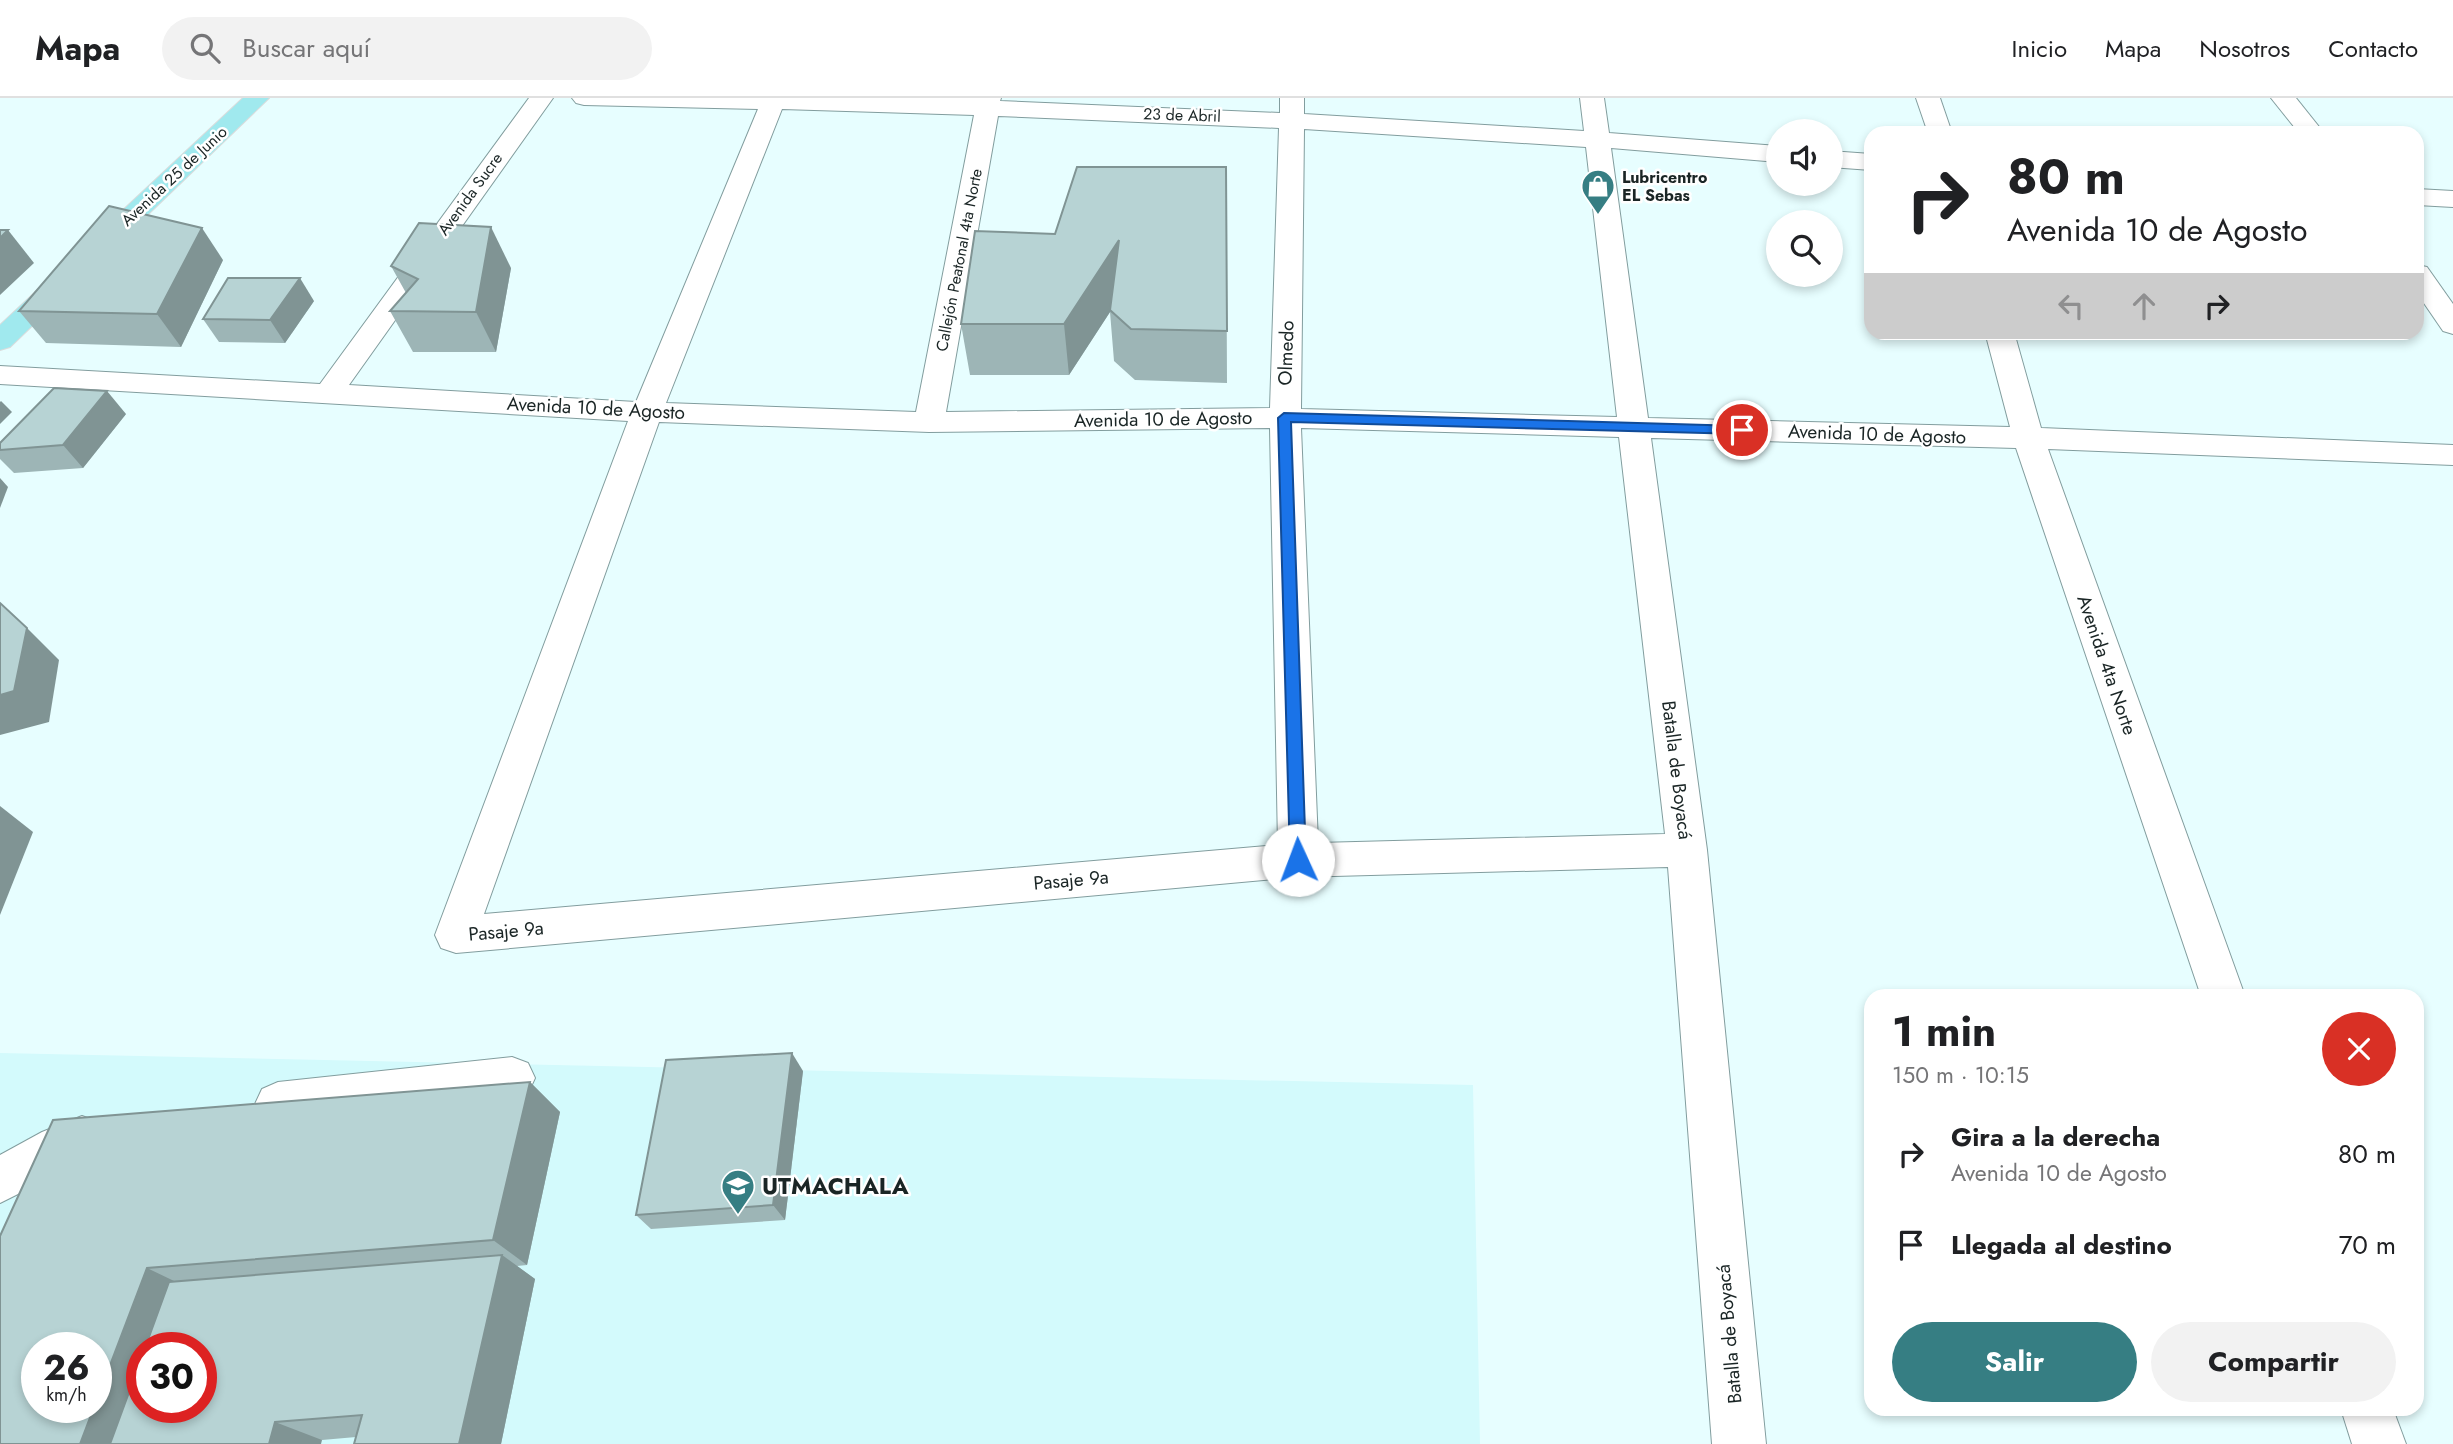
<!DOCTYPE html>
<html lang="es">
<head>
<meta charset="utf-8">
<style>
  :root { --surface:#fff; --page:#f2f2f2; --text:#202124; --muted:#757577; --line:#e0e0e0; --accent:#367e83 }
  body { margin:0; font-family:Jost,sans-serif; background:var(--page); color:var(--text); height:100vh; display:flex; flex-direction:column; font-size:26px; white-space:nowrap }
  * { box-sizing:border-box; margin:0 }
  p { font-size:23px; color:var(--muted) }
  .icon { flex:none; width:38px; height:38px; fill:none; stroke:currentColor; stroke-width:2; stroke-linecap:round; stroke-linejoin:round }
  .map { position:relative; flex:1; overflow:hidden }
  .drawer { position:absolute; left:1864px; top:891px; width:560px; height:427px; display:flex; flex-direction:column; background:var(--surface); border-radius:21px; box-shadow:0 4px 10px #0003 }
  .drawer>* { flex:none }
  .banner { position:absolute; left:1864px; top:28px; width:560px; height:214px; border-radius:21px; box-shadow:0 4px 10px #0003; background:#fff; color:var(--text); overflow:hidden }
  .tools { position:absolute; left:1766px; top:21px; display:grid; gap:14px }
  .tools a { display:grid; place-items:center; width:77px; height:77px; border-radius:50%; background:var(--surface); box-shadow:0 4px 10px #0003; font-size:35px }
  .speed { position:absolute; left:21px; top:1234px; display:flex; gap:14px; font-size:35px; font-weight:700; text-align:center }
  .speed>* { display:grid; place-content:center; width:91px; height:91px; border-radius:50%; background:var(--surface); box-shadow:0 4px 10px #0003; line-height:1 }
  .speed small { font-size:18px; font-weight:400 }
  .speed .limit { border:10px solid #d22; background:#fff; color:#111 }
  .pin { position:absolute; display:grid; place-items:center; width:60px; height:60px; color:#fff; margin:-30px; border:4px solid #fff; border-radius:50%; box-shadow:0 2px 7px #0007 }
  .me { position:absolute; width:77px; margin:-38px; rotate:358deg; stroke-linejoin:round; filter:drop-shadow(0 0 5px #0008) }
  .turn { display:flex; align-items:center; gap:24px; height:147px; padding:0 28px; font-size:32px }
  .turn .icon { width:91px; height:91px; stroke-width:2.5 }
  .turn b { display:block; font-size:49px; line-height:60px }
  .lanes { display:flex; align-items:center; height:66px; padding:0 28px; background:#0003; justify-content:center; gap:35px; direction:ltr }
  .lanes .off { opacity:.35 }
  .round { display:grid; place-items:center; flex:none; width:74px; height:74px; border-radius:37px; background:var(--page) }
  .head { display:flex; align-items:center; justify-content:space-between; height:119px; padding:0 28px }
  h1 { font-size:42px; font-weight:700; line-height:52px }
  .action { display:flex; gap:14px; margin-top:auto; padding:14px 28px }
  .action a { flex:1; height:80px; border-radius:42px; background:var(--accent); color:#fff; font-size:28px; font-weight:700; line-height:80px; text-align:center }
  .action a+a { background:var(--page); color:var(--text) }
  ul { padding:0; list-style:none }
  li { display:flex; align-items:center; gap:21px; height:91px; padding:0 28px }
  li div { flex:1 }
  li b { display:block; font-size:26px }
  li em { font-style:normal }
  header { display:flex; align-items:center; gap:42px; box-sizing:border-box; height:98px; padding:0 35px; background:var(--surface); border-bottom:2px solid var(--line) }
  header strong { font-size:33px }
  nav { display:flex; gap:38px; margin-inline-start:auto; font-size:24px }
  .search { width:490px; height:63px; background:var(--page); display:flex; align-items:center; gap:18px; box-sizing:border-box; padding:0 24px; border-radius:38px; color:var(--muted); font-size:26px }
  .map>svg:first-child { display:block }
  .built { fill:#d3fafc; fill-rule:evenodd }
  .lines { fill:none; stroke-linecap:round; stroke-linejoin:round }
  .minor-casing { stroke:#829d9e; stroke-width:2 }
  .major-casing { stroke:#dadcdc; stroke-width:2 }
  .minor { fill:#fff; fill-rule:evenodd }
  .major { fill:#a0e9ee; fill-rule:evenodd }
  .wall { fill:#9db5b6 }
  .shaded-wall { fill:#809494 }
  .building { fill:#b7d3d4; stroke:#809494; stroke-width:2 }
  .route { fill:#1a73e8; stroke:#114b97; stroke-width:2 }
  .labels { text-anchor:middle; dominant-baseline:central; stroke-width:5; stroke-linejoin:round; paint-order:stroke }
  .far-street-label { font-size:16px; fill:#1a2525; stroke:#fff }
  .far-poi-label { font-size:16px; font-weight:bold; fill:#1a2525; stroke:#fff; text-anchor:start }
  .street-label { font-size:19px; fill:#1a2525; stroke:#fff }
  .near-poi-label { font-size:23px; font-weight:bold; fill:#1a2525; stroke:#fff; text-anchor:start }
</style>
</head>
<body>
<header>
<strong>Mapa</strong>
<div class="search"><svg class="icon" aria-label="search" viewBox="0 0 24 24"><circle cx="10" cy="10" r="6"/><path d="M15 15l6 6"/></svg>Buscar aquí</div>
<nav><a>Inicio</a><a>Mapa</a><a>Nosotros</a><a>Contacto</a></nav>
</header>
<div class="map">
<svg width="2453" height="1346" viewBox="0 0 2453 1346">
  <rect width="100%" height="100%" fill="#e7feff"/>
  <!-- built -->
  <path class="built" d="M0 955 1473 987 1480 1346H0ZM37 1250H96V1309H37ZM142 1250H201V1309H142Z"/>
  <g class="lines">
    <defs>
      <g id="minor">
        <path d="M529 0H553L349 287 636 304 758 11 584 7 576 5 572 0H1001L1000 3 1280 15V0H1304V16L1584 33 1580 0H1604L1609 35 1778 48V64L1611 50 1648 320 2010 329 1985 234H2014L2041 330 2453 347V367L2048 351 2245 898H2201L2016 350 1651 340 1707 752 1766 1346H1712L1668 769 1298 779 456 855 441 850 435 837 628 323 0 286V268L320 286ZM782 11 974 17 916 314 666 305ZM998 18 1279 30 1270 310 946 314ZM1304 31 1586 49 1617 319 1301 311ZM659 324 929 334 1270 330 1278 747 484 816ZM1301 330 1619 339 1665 736 1318 745Z"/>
        <path d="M1916 0H1940L1952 35H1928Z"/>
        <path d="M2271 0H2296L2324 35H2299Z"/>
        <path d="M1830 53 1871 56V72L1830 69Z"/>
        <path d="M2417 91 2453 93V109L2417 107Z"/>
        <path d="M2417 167 2427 169 2453 206V236L2443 233 2417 195Z"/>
        <path d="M512 959 528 965 535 980 528 995 512 1001 278 1028 262 1021 255 1006 262 991 278 984Z"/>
        <path d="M82 1018 98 1024 105 1040 98 1056 0 1105V1057L42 1034Z"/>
        <path d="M2341 1311H2393L2406 1346H2352Z"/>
      </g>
      <path id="major" d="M243 0H269L10 249 0 252V227Z"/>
    </defs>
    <!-- minor casing -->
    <use href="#minor" class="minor-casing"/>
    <!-- major casing -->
    <use href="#major" class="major-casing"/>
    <!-- minor -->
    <use href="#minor" class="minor"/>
    <!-- major -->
    <use href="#major" class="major"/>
  </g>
  <!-- wall -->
  <g class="wall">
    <path d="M1226 69 1227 285 1135 282 1114 263 1110 214 1069 277H970L961 226 1055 136Z"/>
    <path d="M223 162 181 249 46 245 19 213Z"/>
    <path d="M391 168 511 170 496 254H413L390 213 406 195Z"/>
    <path d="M314 203 285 245 219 244 203 221Z"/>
    <path d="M126 316 83 370 14 375 0 361V345Z"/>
    <path d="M803 973 785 1122 651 1131 636 1117Z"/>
    <path d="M530 984 560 1014 527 1167 517 1168 535 1181 501 1346H354L356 1339 322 1342 0 1346V1138Z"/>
  </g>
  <!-- shaded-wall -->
  <g class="shaded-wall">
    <path d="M491 129 511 170 496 254 476 214Z"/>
    <path d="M202 130 223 162 181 249 157 216Z"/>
    <path d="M8 132 34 165 0 197V140Z"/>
    <path d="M1119 142 1110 214 1069 277 1064 226Z"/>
    <path d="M300 180 314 203 285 245 270 222Z"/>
    <path d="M107 293 126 316 83 370 63 347Z"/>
    <path d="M1 303 12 314 0 326V304Z"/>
    <path d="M0 380 8 389 0 410Z"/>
    <path d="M27 530 59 562 49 624 0 637V597Z"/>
    <path d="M0 708 33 734 0 817Z"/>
    <path d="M792 955 803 973 785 1122 773 1107Z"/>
    <path d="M530 984 560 1014 527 1167 493 1142Z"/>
    <path d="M502 1157 535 1181 501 1346H459Z"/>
    <path d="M147 1170 197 1194 178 1250H142V1309L144 1346H80L94 1309H96V1304Z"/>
    <path d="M275 1324 322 1342 321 1346H269Z"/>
  </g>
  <!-- building -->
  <g class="building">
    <path d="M1077 69H1226L1227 233 1131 231 1110 212 1119 142 1064 226H961L975 133 1055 136Z"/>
    <path d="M109 108 202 130 157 216 19 213Z"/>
    <path d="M419 125 491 129 476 214 390 213 418 181 391 168Z"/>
    <path d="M0 132H8L0 140Z"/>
    <path d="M228 180H300L270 222 203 221Z"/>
    <path d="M54 290 107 293 63 347 0 352V345Z"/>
    <path d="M0 505 27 530 14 593 0 597Z"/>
    <path d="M792 955 773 1107 636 1117 666 962Z"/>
    <path d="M530 984 493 1142 147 1170 96 1304V1250H37V1309H94L80 1346H0V1138L53 1022Z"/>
    <path d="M502 1157 459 1346H354L362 1317 275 1324 269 1346H110L142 1259V1309H201V1250H145L169 1184Z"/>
  </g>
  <!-- route -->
  <path class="route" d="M1284 315 1742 328 1749 332 1742 336 1291 324 1306 762 1298 769 1290 762 1278 320Z"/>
  <!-- icons -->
  <defs>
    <symbol id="shop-pin" viewBox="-11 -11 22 30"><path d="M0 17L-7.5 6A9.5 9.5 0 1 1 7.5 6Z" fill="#367e83" stroke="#fff"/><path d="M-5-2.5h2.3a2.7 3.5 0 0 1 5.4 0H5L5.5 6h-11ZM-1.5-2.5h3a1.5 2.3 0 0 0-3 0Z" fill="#fff"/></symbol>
    <symbol id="university-pin" viewBox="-11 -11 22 30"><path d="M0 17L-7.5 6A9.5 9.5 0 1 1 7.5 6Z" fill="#367e83" stroke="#fff"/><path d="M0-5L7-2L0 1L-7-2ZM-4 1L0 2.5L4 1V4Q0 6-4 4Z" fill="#fff"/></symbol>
  </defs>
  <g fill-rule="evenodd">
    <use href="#shop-pin" x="1579" y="69" width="38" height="52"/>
    <use href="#university-pin" x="719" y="1069" width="38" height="52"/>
  </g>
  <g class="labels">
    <!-- far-street labels -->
    <g class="far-street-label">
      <text transform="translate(1182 17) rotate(2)">23 de Abril</text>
      <text transform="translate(174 78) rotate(-43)">Avenida 25 de Junio</text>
      <text transform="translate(470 96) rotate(-54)">Avenida Sucre</text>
      <text transform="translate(959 162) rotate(-79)">Callejón Peatonal 4ta Norte</text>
    </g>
    <!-- far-poi labels -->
    <g class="far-poi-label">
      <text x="1622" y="79">Lubricentro<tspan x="1622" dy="18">EL Sebas</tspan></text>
    </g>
    <!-- street labels -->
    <g class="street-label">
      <text transform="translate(1286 255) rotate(-88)">Olmedo</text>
      <text transform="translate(596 310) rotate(3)">Avenida 10 de Agosto</text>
      <text transform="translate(1163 321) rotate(-1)">Avenida 10 de Agosto</text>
      <text transform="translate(1877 336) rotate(2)">Avenida 10 de Agosto</text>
      <text transform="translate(2107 567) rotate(71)">Avenida 4ta Norte</text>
      <text transform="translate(1677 672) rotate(83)">Batalla de Boyacá</text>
      <text transform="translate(1071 782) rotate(-5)">Pasaje 9a</text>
      <text transform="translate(506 833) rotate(-5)">Pasaje 9a</text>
      <text transform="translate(1729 1236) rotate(-95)">Batalla de Boyacá</text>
    </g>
    <!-- near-poi labels -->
    <g class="near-poi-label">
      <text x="762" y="1088">UTMACHALA</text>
    </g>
  </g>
</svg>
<div class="tools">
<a><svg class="icon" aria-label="sound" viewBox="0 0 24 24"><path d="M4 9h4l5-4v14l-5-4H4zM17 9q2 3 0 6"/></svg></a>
<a><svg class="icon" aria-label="search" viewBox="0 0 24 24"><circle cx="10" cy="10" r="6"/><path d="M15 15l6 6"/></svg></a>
</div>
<div class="speed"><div>26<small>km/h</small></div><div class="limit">30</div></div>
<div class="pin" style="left:1742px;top:332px;background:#d93025"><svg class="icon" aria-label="arrive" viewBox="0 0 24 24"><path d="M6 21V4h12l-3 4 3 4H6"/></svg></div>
<svg class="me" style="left:1298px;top:762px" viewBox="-20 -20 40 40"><circle r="19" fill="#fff"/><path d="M0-13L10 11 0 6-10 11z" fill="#1a73e8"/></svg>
<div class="banner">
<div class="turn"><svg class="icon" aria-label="right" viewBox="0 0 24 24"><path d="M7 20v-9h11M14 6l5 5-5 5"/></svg><div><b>80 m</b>Avenida 10 de Agosto</div></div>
<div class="lanes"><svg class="icon off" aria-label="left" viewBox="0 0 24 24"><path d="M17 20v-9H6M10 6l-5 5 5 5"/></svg><svg class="icon off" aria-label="ahead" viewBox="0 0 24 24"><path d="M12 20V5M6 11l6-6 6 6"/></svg><svg class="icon" aria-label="right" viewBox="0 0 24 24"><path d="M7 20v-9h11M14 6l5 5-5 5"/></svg></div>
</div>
<section class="drawer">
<div class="head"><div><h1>1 min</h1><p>150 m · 10:15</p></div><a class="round" style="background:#d93025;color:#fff"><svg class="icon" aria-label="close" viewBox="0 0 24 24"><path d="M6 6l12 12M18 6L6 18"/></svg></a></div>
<ul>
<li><svg class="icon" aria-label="right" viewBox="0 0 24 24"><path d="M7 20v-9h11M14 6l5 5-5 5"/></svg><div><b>Gira a la derecha</b><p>Avenida 10 de Agosto</p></div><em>80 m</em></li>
<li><svg class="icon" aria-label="arrive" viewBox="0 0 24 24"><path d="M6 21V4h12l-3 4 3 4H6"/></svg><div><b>Llegada al destino</b></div><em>70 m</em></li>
</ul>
<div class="action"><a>Salir</a><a>Compartir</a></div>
</section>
</div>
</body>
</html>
